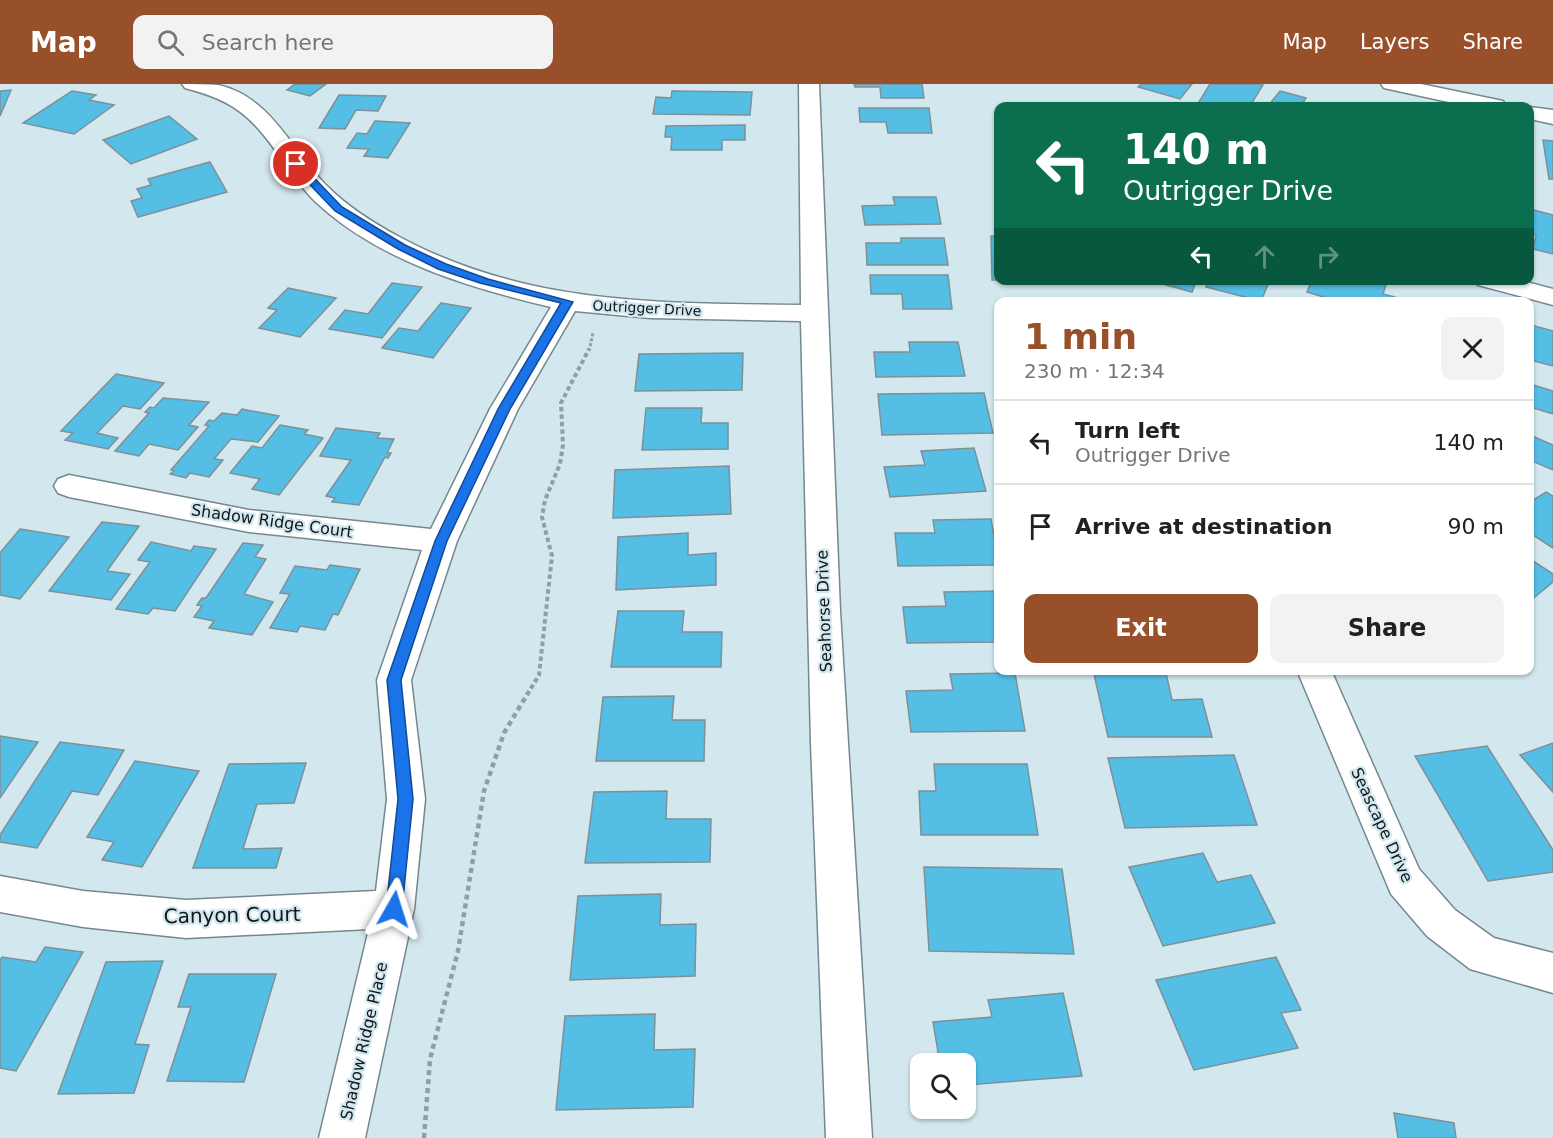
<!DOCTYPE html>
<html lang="en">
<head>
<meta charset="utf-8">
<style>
  :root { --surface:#fff; --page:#f2f2f2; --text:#202124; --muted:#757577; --line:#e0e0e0; --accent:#975029 }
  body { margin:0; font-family:"DejaVu Sans",sans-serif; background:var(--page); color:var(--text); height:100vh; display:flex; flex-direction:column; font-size:22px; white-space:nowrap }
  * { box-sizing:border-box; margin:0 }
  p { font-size:20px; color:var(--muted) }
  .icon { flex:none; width:33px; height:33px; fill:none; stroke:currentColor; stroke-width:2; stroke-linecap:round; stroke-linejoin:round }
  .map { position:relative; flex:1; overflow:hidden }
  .panel { position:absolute; left:994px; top:213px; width:540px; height:378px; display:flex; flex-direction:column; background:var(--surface); border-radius:12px; box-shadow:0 2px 4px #0004 }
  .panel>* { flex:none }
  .hud { position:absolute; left:994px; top:18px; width:540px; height:183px; border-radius:12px; box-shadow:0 2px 4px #0004; background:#0b6e4f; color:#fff; overflow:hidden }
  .buttons { position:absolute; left:910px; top:969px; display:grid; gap:12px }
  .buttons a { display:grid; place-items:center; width:66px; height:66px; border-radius:12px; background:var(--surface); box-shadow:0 2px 4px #0004; font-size:30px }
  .pin { position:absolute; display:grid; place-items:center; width:51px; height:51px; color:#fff; margin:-26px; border:3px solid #fff; border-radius:50%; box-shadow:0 2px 6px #0007 }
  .me { position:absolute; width:66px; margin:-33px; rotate:6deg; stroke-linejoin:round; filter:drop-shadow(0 0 4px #0008) }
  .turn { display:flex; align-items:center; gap:21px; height:126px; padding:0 30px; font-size:27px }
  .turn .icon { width:78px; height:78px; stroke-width:2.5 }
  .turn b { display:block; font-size:42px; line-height:51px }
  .lanes { display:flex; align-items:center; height:57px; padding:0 30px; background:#0003; justify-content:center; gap:30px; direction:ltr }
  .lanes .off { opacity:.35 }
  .round { display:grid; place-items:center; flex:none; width:63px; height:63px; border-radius:12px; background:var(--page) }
  .overview { display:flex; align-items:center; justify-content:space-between; height:102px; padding:0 30px }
  h1 { font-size:36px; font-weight:700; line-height:45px; color:var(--accent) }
  .action { display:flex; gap:12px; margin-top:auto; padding:12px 30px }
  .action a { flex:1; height:69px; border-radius:12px; background:var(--accent); color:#fff; font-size:24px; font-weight:700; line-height:69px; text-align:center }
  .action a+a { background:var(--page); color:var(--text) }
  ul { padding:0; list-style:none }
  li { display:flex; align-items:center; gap:18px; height:84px; padding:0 30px; border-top:2px solid var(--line) }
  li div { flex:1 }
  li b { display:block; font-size:22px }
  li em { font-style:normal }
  header { display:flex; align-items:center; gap:36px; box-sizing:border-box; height:84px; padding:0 30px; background:var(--accent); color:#fff }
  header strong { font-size:28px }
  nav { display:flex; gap:33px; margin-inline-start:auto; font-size:21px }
  .search { width:420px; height:54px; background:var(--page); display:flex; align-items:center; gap:15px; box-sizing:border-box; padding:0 21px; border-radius:12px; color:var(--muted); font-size:22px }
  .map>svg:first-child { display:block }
  .building { fill:#55bee5; stroke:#7e9098; stroke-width:1.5 }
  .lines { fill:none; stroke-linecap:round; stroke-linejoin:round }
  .minor-casing { stroke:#75878f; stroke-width:3 }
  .path-far2 { stroke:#8f9fa5; stroke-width:3; stroke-dasharray:3 2; stroke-linecap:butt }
  .path-far1 { stroke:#8f9fa5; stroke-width:4; stroke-dasharray:4.5 3; stroke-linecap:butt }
  .path { stroke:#8f9fa5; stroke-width:4.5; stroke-dasharray:5 4; stroke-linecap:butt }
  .minor { fill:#fff; fill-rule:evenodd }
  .route { fill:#1a73e8; stroke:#114b97; stroke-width:1.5 }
  .labels { text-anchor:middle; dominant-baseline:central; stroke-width:4.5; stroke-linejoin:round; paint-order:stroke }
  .far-street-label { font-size:14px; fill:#11181b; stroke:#d3e7ef }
  .street-label { font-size:16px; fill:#11181b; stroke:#d3e7ef }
  .near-street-label { font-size:20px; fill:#11181b; stroke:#d3e7ef }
</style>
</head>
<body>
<header>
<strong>Map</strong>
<div class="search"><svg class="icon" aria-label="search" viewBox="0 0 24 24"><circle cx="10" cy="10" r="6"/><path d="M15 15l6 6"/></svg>Search here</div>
<nav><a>Map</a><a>Layers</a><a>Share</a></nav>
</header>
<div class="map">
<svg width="1553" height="1054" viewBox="0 0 1553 1054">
  <rect width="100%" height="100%" fill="#d3e7ef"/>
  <!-- building -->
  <g class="building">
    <path d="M295 0H326L310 12 287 6Z"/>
    <path d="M854 0H922L924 14H881L880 3H855Z"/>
    <path d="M1141 0H1192L1180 15 1138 3Z"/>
    <path d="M1210 0H1260L1263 1 1250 22 1197 21Z"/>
    <path d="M11 6 0 32V7Z"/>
    <path d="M72 7 96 11 89 16 114 21 74 50 23 39Z"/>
    <path d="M672 7 752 8 750 31 653 30 656 13 671 14Z"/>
    <path d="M1280 7 1306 14 1301 22H1303H1268Z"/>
    <path d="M339 11 386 12 378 27 356 26 345 45 319 44Z"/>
    <path d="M859 24H929L932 49H888L886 38H860Z"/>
    <path d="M169 32 197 55 131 80 103 56Z"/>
    <path d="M375 37 410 39 388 74 364 72 369 65 347 64 357 49 367 50Z"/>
    <path d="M745 41V56H722V66H671L672 53H665L666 42Z"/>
    <path d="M1543 56 1553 57V95H1549Z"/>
    <path d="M210 78 227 108 138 133 131 117 142 114 137 105 151 101 148 95Z"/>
    <path d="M893 113H936L941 140 865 141 862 122 895 121Z"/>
    <path d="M1530 125 1553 131V170L1533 165 1536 151 1530 149Z"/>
    <path d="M991 152H999V196H992Z"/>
    <path d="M901 154H944L948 181H867L866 159H901Z"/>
    <path d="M870 191H948L952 225H903L902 210H871Z"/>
    <path d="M1125 196V199L1072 196Z"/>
    <path d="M1148 196H1197L1192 208Z"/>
    <path d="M1209 196H1270L1261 217 1206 203Z"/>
    <path d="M1312 196H1383L1387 198 1383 210 1395 213 1394 218H1340L1307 208Z"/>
    <path d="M392 199 422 203 382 254 329 245 345 226 368 230Z"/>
    <path d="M288 204 336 214 300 253 259 244 277 226 268 224Z"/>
    <path d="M441 219 471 224 433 274 382 264 399 244 418 247Z"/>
    <path d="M1531 241 1553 247V282L1530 276Z"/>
    <path d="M909 258H958L965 292 876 293 874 268H910Z"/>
    <path d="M743 269 742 306 635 307 639 270Z"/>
    <path d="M116 290 164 299 140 325 123 322 97 349 118 354 108 365 65 356 73 349 61 347Z"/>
    <path d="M1530 300 1553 307V330L1530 323Z"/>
    <path d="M984 309 993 349 882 351 878 310Z"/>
    <path d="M163 314 209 318 189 341 198 343 178 366 149 360 139 372 115 367 149 329 145 328 150 323 154 324Z"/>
    <path d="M646 324H702L701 339H728V365L642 366Z"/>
    <path d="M242 325 279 332 258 358 231 355 214 375 223 376 209 393 190 389 186 394 170 390 174 387 171 386 209 342 205 341 209 336 214 337 222 329 237 331Z"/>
    <path d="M280 341 308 346 304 350 323 354 279 411 252 405 260 395 230 389 252 362 262 364Z"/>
    <path d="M336 344 380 349 377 354 394 355 387 369H391L388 374 385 373 359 421 332 418 335 414 326 412 351 376 320 372Z"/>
    <path d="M1530 351 1553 361V386L1530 376Z"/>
    <path d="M974 364 986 407 890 413 884 383 925 381 921 367Z"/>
    <path d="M729 382 731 430 613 434 615 386Z"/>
    <path d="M1546 408 1553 412V464L1530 449V418Z"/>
    <path d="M991 435 999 481 898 482 895 449H935L933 436Z"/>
    <path d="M102 438 139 442 107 487 130 490 111 516 49 507Z"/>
    <path d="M20 445 69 453 20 515 0 511V469Z"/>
    <path d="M688 449V471L716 469V501L616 506 618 453Z"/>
    <path d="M151 458 191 467 194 462 216 465 175 527 153 524 148 530 116 525 150 478 138 476Z"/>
    <path d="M243 459 263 461 255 473 266 475 244 510 273 518 252 551 209 544 214 537 194 533 202 522 197 521 202 514H206Z"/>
    <path d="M1530 475 1553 490V498L1530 517Z"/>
    <path d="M330 481 360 485 340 527 338 531 333 530 325 546 300 542 297 548 270 544 290 510 280 509 295 482 327 486Z"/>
    <path d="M999 507V558L907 559 903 523 946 522 944 508Z"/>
    <path d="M618 527H684L682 548H722L721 583H611Z"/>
    <path d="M1015 589 1025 647 911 648 906 607 953 606 950 590Z"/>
    <path d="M1166 589 1172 616 1202 615 1212 653H1108L1094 590Z"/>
    <path d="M674 612 672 636H705L704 677H596L603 613Z"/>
    <path d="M0 652 38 658 0 714Z"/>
    <path d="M60 658 124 666 98 711 72 707 37 764 0 758V751Z"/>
    <path d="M1553 659V708L1520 671Z"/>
    <path d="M1487 662 1553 766V788L1488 797 1415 672Z"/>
    <path d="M1234 671 1257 741 1125 744 1108 674Z"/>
    <path d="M135 677 199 687 142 783 102 776 114 758 87 753Z"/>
    <path d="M306 679 294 719 257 720 243 765 282 764 276 784H193L229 680Z"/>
    <path d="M934 680H1027L1038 751H921L919 707H936Z"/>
    <path d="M667 707 666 735H711L710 778 585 779 594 708Z"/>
    <path d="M1203 769 1217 798 1251 791 1275 839 1163 862 1129 783Z"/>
    <path d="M924 783 1062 785 1074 870 929 867Z"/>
    <path d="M661 810 660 841 696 840 695 892 570 896 578 812Z"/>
    <path d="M45 863 83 868 16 987 0 984V876L2 873 36 878Z"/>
    <path d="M1276 873 1301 926 1281 929 1298 964 1194 986 1156 896Z"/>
    <path d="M163 877 135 960 149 961 134 1009 58 1010 106 878Z"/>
    <path d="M189 890H276L244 998 167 997 191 923H178Z"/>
    <path d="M1063 909 1082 992 966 1001V980H940L933 938 992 933 988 916Z"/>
    <path d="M655 930 654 966 695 965 693 1023 556 1026 565 932Z"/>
    <path d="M1394 1029 1454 1039 1456 1054H1398Z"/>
  </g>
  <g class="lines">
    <defs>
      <g id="minor">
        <path d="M182 0C193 0 207 0 218 1 270 12 291 65 325 100 350 126 383 145 415 161 540 222 665 219 801 221L799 0H819L840 527 872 1054H826L811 659 801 237 650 234 575 227 518 325 457 457 411 596 425 715 414 825 365 1054H319L369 845 186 854 83 843 0 828V792L83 807 186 816 376 807 387 715 377 596 422 466 249 448 69 413 58 409 54 402 58 395 69 391 249 426 431 445 490 325 551 223C471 204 382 178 319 121 288 93 272 51 239 27 223 15 204 9 185 4Z"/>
        <path d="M1381 0H1421L1503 17 1506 22H1467L1384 4Z"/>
        <path d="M1530 23 1553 26V40L1530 35Z"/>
        <path d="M1475 196H1519L1553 205V221L1478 201Z"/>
        <path d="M1297 586H1331L1419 785 1455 826 1494 854 1553 869V909L1470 885 1427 852 1391 810Z"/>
      </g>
    </defs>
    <!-- minor casing -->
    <use href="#minor" class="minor-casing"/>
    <!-- path-far2 -->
    <path class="path-far2" d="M589 267 593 249"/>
    <!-- path-far1 -->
    <path class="path-far1" d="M527 611 539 591 552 472 542 433 545 416 560 380 563 361 561 319 589 265"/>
    <!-- path -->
    <path class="path" d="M424 1054 430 975 458 867 484 707 504 649 528 609"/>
    <!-- minor -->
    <use href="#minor" class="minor"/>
  </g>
  <!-- route -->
  <path class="route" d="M292 78H299L342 123 405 161 446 180 488 195 573 218 510 325 447 457 401 596 413 715 402 825 400 830 394 833 388 830 386 825 398 715 387 596 435 457 498 325 561 219 480 199 438 185 398 165 335 127 292 82Z"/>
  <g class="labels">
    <!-- far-street labels -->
    <g class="far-street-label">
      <text transform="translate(647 224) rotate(3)">Outrigger Drive</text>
    </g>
    <!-- street labels -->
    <g class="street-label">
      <text transform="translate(272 437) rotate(8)">Shadow Ridge Court</text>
      <text transform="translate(824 527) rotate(-92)">Seahorse Drive</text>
      <text transform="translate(1382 741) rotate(65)">Seascape Drive</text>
      <text transform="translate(364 957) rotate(-77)">Shadow Ridge Place</text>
    </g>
    <!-- near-street labels -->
    <g class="near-street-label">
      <text transform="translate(232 831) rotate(-1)">Canyon Court</text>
    </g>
  </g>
</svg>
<div class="buttons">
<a><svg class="icon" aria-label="search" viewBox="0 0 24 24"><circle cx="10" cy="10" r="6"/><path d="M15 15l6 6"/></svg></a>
</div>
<div class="pin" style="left:296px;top:80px;background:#d93025"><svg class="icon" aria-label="arrive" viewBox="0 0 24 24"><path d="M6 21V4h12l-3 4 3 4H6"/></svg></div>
<svg class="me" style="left:394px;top:825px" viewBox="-20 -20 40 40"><path d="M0-17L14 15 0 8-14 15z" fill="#1a73e8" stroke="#fff" stroke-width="4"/></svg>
<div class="hud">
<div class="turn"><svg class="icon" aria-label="left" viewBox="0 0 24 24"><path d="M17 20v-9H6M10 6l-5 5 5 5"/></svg><div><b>140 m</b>Outrigger Drive</div></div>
<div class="lanes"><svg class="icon" aria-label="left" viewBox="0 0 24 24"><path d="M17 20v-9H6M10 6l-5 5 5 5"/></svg><svg class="icon off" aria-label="ahead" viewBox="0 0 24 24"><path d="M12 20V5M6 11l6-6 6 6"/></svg><svg class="icon off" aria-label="right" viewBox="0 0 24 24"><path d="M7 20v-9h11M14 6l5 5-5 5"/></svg></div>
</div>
<section class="panel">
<div class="overview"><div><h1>1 min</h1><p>230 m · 12:34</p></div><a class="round"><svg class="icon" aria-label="close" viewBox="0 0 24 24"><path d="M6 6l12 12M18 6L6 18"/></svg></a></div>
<ul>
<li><svg class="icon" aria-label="left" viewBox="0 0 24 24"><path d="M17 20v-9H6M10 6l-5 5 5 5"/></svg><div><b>Turn left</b><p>Outrigger Drive</p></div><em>140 m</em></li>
<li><svg class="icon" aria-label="arrive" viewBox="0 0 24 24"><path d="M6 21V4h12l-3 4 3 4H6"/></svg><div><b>Arrive at destination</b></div><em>90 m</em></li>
</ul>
<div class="action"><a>Exit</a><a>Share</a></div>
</section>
</div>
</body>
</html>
